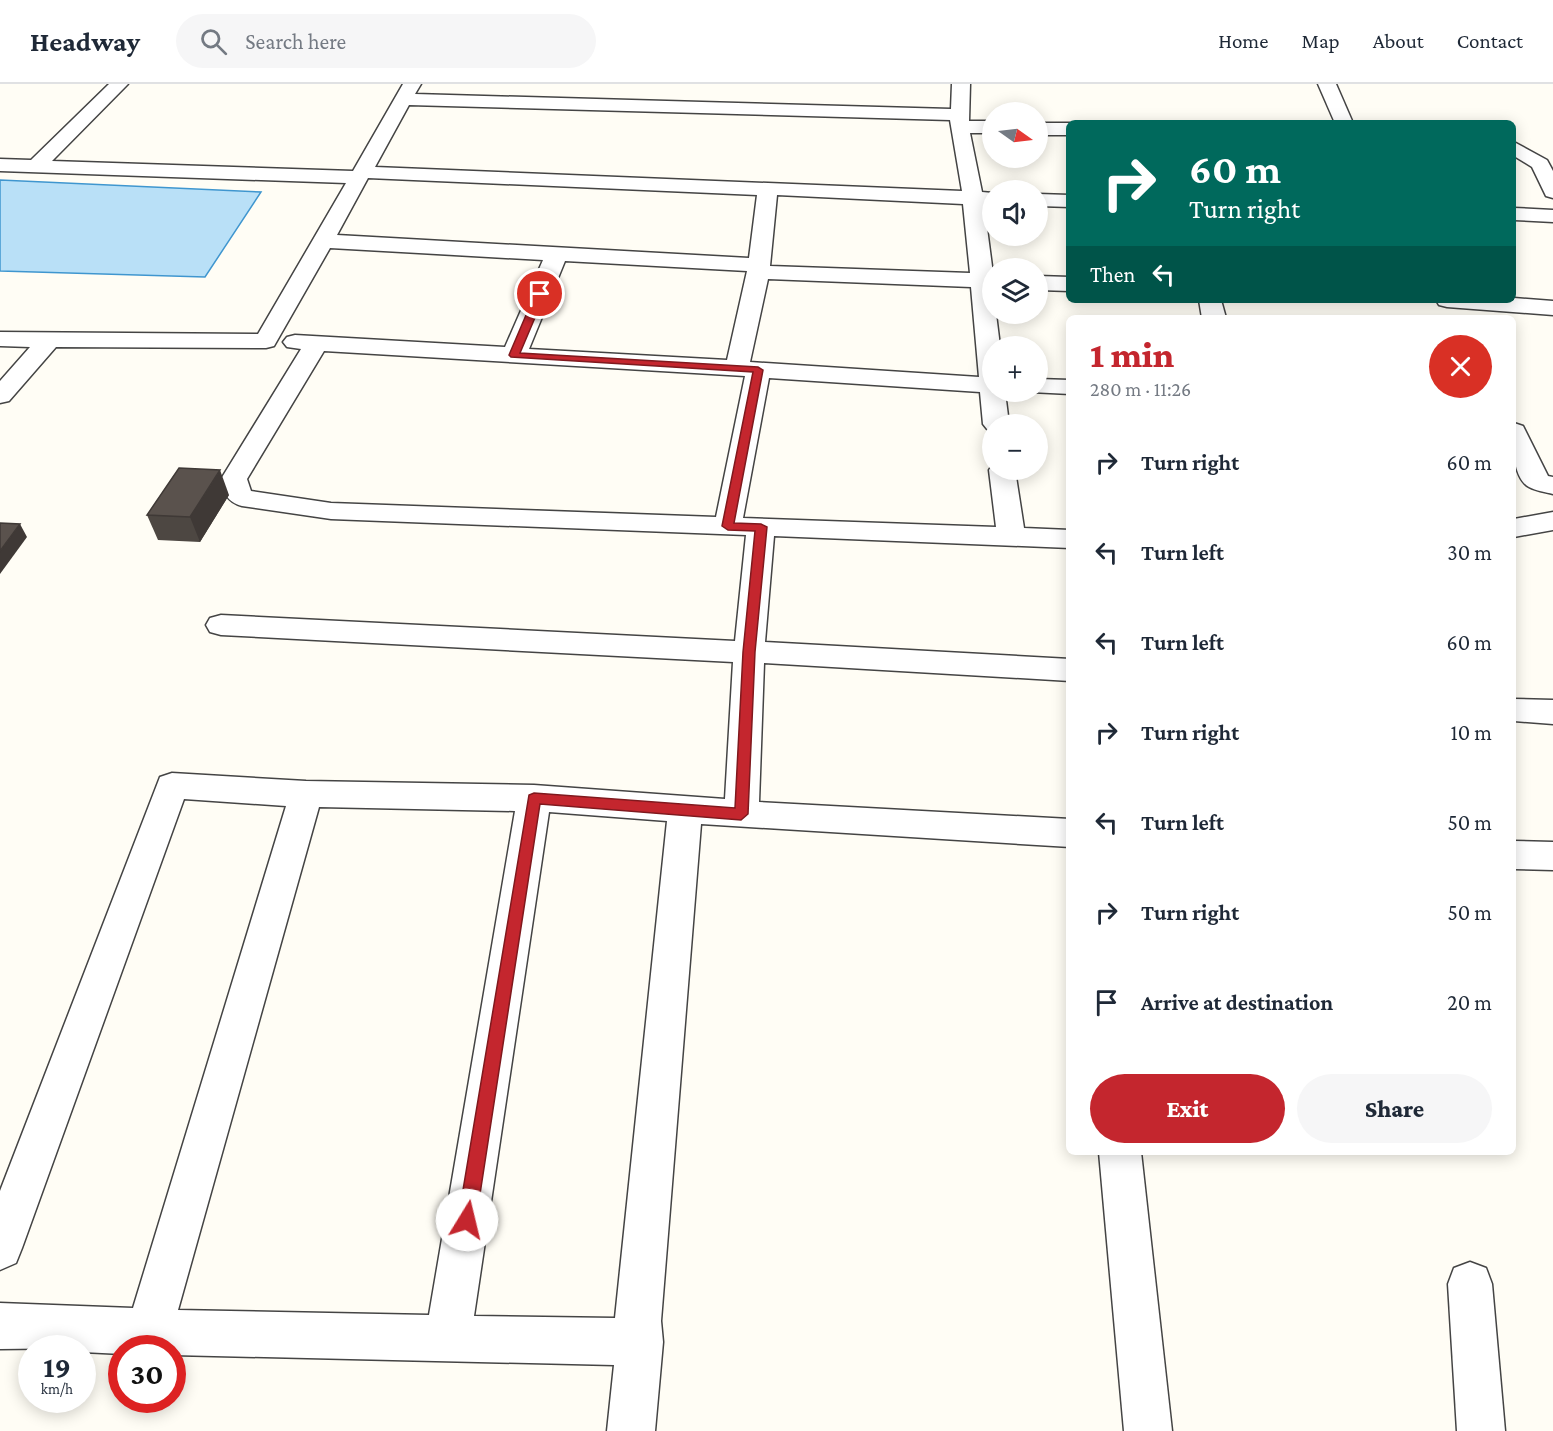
<!DOCTYPE html>
<html lang="en">
<head>
<meta charset="utf-8">
<style>
  :root { --surface:#fff; --page:#f6f6f7; --text:#1f2937; --muted:#747a83; --line:#e0e1e3; --accent:#c4262e }
  body { margin:0; font-family:"Crimson Pro",serif; background:var(--page); color:var(--text); height:100vh; display:flex; flex-direction:column; font-size:22px; white-space:nowrap }
  * { box-sizing:border-box; margin:0 }
  p { font-size:20px; color:var(--muted) }
  .icon { flex:none; width:33px; height:33px; fill:none; stroke:currentColor; stroke-width:2; stroke-linecap:round; stroke-linejoin:round }
  .map { position:relative; flex:1; overflow:hidden }
  .sheet { position:absolute; left:1066px; top:231px; width:450px; height:840px; display:flex; flex-direction:column; background:var(--surface); border-radius:9px; box-shadow:0 3px 15px #0003 }
  .sheet>* { flex:none }
  .banner { position:absolute; left:1066px; top:36px; width:450px; height:183px; border-radius:9px; box-shadow:0 3px 15px #0003; background:#00695c; color:#fff; overflow:hidden }
  .needle { width:39px; rotate:104deg }
  .controls { position:absolute; left:982px; top:18px; display:grid; gap:12px }
  .controls a { display:grid; place-items:center; width:66px; height:66px; border-radius:50%; background:var(--surface); box-shadow:0 3px 15px #0003; font-size:30px }
  .speed { position:absolute; left:18px; top:1251px; display:flex; gap:12px; font-size:30px; font-weight:700; text-align:center }
  .speed>* { display:grid; place-content:center; width:78px; height:78px; border-radius:50%; background:var(--surface); box-shadow:0 3px 15px #0003; line-height:1 }
  .speed small { font-size:15px; font-weight:400 }
  .speed .limit { border:9px solid #d22; background:#fff; color:#111 }
  .pin { position:absolute; display:grid; place-items:center; width:51px; height:51px; color:#fff; margin:-26px; border:3px solid #fff; border-radius:50%; box-shadow:0 2px 6px #0007 }
  .me { position:absolute; width:66px; margin:-33px; rotate:9deg; stroke-linejoin:round; filter:drop-shadow(0 0 4px #0008) }
  .turn { display:flex; align-items:center; gap:21px; height:126px; padding:0 24px; font-size:27px }
  .turn .icon { width:78px; height:78px; stroke-width:2.5 }
  .turn b { display:block; font-size:42px; line-height:51px }
  .then { display:flex; align-items:center; height:57px; padding:0 24px; background:#0003; gap:12px; font-size:22px }
  .round { display:grid; place-items:center; flex:none; width:63px; height:63px; border-radius:32px; background:var(--page) }
  .head { display:flex; align-items:center; justify-content:space-between; height:102px; padding:0 24px }
  h1 { font-size:36px; font-weight:800; line-height:45px; color:var(--accent) }
  .action { display:flex; gap:12px; margin-top:auto; padding:12px 24px }
  .action a { flex:1; height:69px; border-radius:36px; background:var(--accent); color:#fff; font-size:24px; font-weight:800; line-height:69px; text-align:center }
  .action a+a { background:var(--page); color:var(--text) }
  ul { padding:0; list-style:none }
  li { display:flex; align-items:center; gap:18px; height:90px; padding:0 24px }
  li div { flex:1 }
  li b { display:block; font-size:22px }
  li em { font-style:normal }
  header { display:flex; align-items:center; gap:36px; box-sizing:border-box; height:84px; padding:0 30px; background:var(--surface); border-bottom:2px solid var(--line) }
  header strong { font-size:28px }
  nav { display:flex; gap:33px; margin-inline-start:auto; font-size:21px }
  .search { width:420px; height:54px; background:var(--page); display:flex; align-items:center; gap:15px; box-sizing:border-box; padding:0 21px; border-radius:33px; color:var(--muted); font-size:22px }
  .map>svg:first-child { display:block }
  .water { fill:#b9e0f7; stroke:#3f96cf; stroke-width:1.5 }
  .lines { fill:none; stroke-linecap:round; stroke-linejoin:round }
  .minor-casing { stroke:#444; stroke-width:3 }
  .minor { fill:#fff; fill-rule:evenodd }
  .wall { fill:#4d4742 }
  .shaded-wall { fill:#3f3936 }
  .building { fill:#5a524d; stroke:#3f3936; stroke-width:1.5 }
  .route { fill:#c4262e; stroke:#7f191e; stroke-width:1.5 }
</style>
</head>
<body>
<header>
<strong>Headway</strong>
<div class="search"><svg class="icon" aria-label="search" viewBox="0 0 24 24"><circle cx="10" cy="10" r="6"/><path d="M15 15l6 6"/></svg>Search here</div>
<nav><a>Home</a><a>Map</a><a>About</a><a>Contact</a></nav>
</header>
<div class="map">
<svg width="1553" height="1347" viewBox="0 0 1553 1347">
  <rect width="100%" height="100%" fill="#fffdf5"/>
  <!-- water -->
  <path class="water" d="M0 96 261 108 205 193 0 187Z"/>
  <g class="lines">
    <defs>
      <g id="minor">
        <path d="M109 0H128L52 77 353 87 403 0H421L415 10 951 25 952 0H970L969 37H993V49H970L982 108 993 109V121H984L993 190V230H996L1000 262H993V308H1005L1009 340H993V347L987 345 983 340 980 308 769 294 743 434 996 443 989 386 993 380V386H1015L1024 444 1070 446V464L774 452 765 558 1070 575V597L764 579 759 718 1070 735V763L701 740 661 1237 663 1258 655 1347H607L614 1281 172 1271V1264H122V1270L82 1268V1264L0 1265V1219L133 1224 286 722 184 715 22 1164 16 1179 0 1186V1107L160 693 172 689 306 697 534 701 725 715 733 578 221 551 210 548 206 541 210 534 221 531 735 557 746 451 331 435 242 422C227 418 224 409 221 395L301 265 287 263 283 258 287 253 295 251 505 263 543 176 330 164 274 262 266 264 56 263 9 317 0 319V297L30 263 0 262V248L258 250 346 99 0 87V75L31 76ZM409 21 950 36 962 107 375 83ZM368 94 757 111 749 174 337 151ZM777 111 963 120 970 189 770 182ZM565 177 747 187 727 276 529 265ZM768 195 971 203 979 293 750 278ZM324 267 745 292 716 433 331 419 251 407 247 395ZM319 723 515 727 429 1231 178 1226ZM549 728 667 737 615 1234 474 1232Z"/>
        <path d="M1318 0H1336L1353 39H1335Z"/>
        <rect x="1038" y="39" width="32" height="12"/>
        <path d="M1514 58 1547 76 1553 87V114L1546 112 1532 83 1514 72Z"/>
        <path d="M1038 110 1070 111V123L1038 122Z"/>
        <path d="M1514 124 1553 126V138L1514 136Z"/>
        <path d="M1038 192 1070 193V207L1038 206Z"/>
        <path d="M1514 214 1553 217V231L1447 223 1439 221 1436 216H1514Z"/>
        <path d="M1199 216H1221L1226 234H1202Z"/>
        <path d="M1038 295 1070 296V310L1030 308H1038Z"/>
        <path d="M1514 339 1523 342 1548 392 1553 393V410C1546 408 1536 407 1529 403 1512 394 1512 355 1514 339Z"/>
        <path d="M1553 428V446L1514 453V435Z"/>
        <path d="M1514 615 1553 616V640L1514 637Z"/>
        <path d="M1514 757 1553 758V786L1514 785Z"/>
        <path d="M1099 1068H1141L1172 1347H1124Z"/>
        <path d="M1470 1178 1486 1184 1492 1200 1505 1347H1457L1448 1200 1454 1184Z"/>
      </g>
    </defs>
    <!-- minor casing -->
    <use href="#minor" class="minor-casing"/>
    <!-- minor -->
    <use href="#minor" class="minor"/>
  </g>
  <!-- wall -->
  <path class="wall" d="M229 411 200 458 158 456 147 431Z"/>
  <!-- shaded-wall -->
  <g class="shaded-wall">
    <path d="M220 386 229 411 200 458 190 433Z"/>
    <path d="M20 440 27 453 0 490V467Z"/>
  </g>
  <!-- building -->
  <g class="building">
    <path d="M179 384 220 386 190 433 147 431Z"/>
    <path d="M0 439 20 440 0 467Z"/>
  </g>
  <!-- route -->
  <path class="route" d="M540 207 545 210 520 269 758 283 763 286 734 439 761 440 767 443 755 568 748 730 741 736 540 720 476 1136 473 1142 467 1145 461 1142 458 1136 529 711 534 709 735 724 743 568 755 447 728 446 722 442 753 288 511 273 509 271 535 210Z"/>
</svg>
<div class="controls">
<a><svg class="needle" viewBox="-14 -14 28 28"><path d="M0-13l5 13h-10z" fill="#e53935"/><path d="M0 13l5-13h-10z" fill="#747a83"/></svg></a>
<a><svg class="icon" aria-label="sound" viewBox="0 0 24 24"><path d="M4 9h4l5-4v14l-5-4H4zM17 9q2 3 0 6"/></svg></a>
<a><svg class="icon" aria-label="layers" viewBox="0 0 24 24"><path d="M12 4l9 5-9 5-9-5zM3 14l9 5 9-5"/></svg></a>
<a>+</a>
<a>−</a>
</div>
<div class="speed"><div>19<small>km/h</small></div><div class="limit">30</div></div>
<div class="pin" style="left:540px;top:210px;background:#d93025"><svg class="icon" aria-label="arrive" viewBox="0 0 24 24"><path d="M6 21V4h12l-3 4 3 4H6"/></svg></div>
<svg class="me" style="left:467px;top:1136px" viewBox="-20 -20 40 40"><circle r="19" fill="#fff"/><path d="M0-13L10 11 0 6-10 11z" fill="#c4262e"/></svg>
<div class="banner">
<div class="turn"><svg class="icon" aria-label="right" viewBox="0 0 24 24"><path d="M7 20v-9h11M14 6l5 5-5 5"/></svg><div><b>60 m</b>Turn right</div></div>
<div class="then">Then<svg class="icon" aria-label="left" viewBox="0 0 24 24"><path d="M17 20v-9H6M10 6l-5 5 5 5"/></svg></div>
</div>
<section class="sheet">
<div class="head"><div><h1>1 min</h1><p>280 m · 11:26</p></div><a class="round" style="background:#d93025;color:#fff"><svg class="icon" aria-label="close" viewBox="0 0 24 24"><path d="M6 6l12 12M18 6L6 18"/></svg></a></div>
<ul>
<li><svg class="icon" aria-label="right" viewBox="0 0 24 24"><path d="M7 20v-9h11M14 6l5 5-5 5"/></svg><div><b>Turn right</b></div><em>60 m</em></li>
<li><svg class="icon" aria-label="left" viewBox="0 0 24 24"><path d="M17 20v-9H6M10 6l-5 5 5 5"/></svg><div><b>Turn left</b></div><em>30 m</em></li>
<li><svg class="icon" aria-label="left" viewBox="0 0 24 24"><path d="M17 20v-9H6M10 6l-5 5 5 5"/></svg><div><b>Turn left</b></div><em>60 m</em></li>
<li><svg class="icon" aria-label="right" viewBox="0 0 24 24"><path d="M7 20v-9h11M14 6l5 5-5 5"/></svg><div><b>Turn right</b></div><em>10 m</em></li>
<li><svg class="icon" aria-label="left" viewBox="0 0 24 24"><path d="M17 20v-9H6M10 6l-5 5 5 5"/></svg><div><b>Turn left</b></div><em>50 m</em></li>
<li><svg class="icon" aria-label="right" viewBox="0 0 24 24"><path d="M7 20v-9h11M14 6l5 5-5 5"/></svg><div><b>Turn right</b></div><em>50 m</em></li>
<li><svg class="icon" aria-label="arrive" viewBox="0 0 24 24"><path d="M6 21V4h12l-3 4 3 4H6"/></svg><div><b>Arrive at destination</b></div><em>20 m</em></li>
</ul>
<div class="action"><a>Exit</a><a>Share</a></div>
</section>
</div>
</body>
</html>
